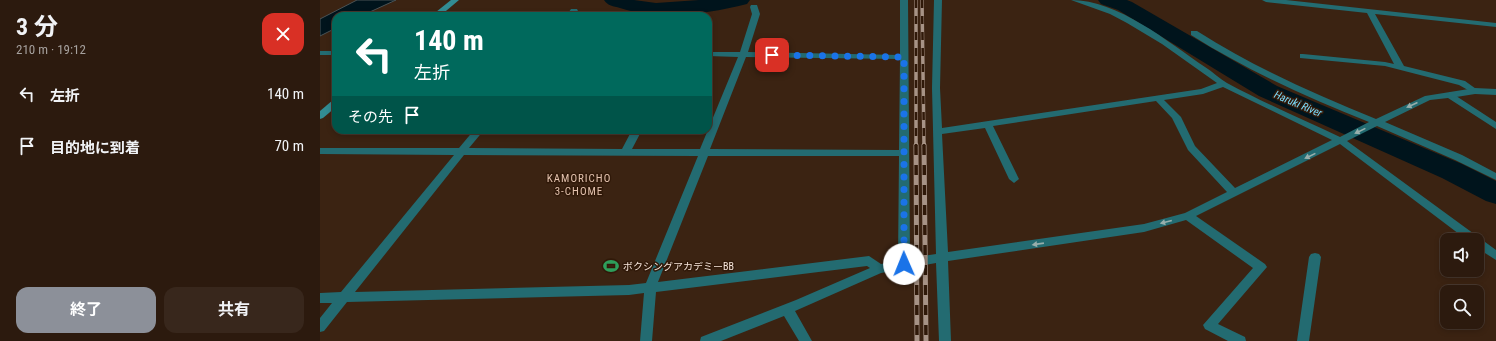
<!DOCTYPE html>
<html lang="ja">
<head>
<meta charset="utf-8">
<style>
  :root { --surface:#2c1a0e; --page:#38271c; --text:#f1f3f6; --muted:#a6a19e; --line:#48382e; --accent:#8c9099 }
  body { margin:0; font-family:"Roboto Condensed","Noto Sans JP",sans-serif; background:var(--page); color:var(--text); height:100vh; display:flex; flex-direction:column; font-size:15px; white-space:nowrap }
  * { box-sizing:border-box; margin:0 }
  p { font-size:13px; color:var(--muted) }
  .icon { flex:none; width:22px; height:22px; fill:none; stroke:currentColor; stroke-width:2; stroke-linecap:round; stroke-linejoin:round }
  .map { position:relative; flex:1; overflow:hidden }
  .panel { display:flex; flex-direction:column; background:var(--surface); width:320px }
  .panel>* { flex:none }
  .banner { position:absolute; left:12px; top:12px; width:380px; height:122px; border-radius:12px; box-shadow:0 2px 6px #0003,0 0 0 1px var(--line); background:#00695c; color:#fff; overflow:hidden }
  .fabs { position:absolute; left:1120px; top:233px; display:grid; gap:8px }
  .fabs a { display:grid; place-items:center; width:44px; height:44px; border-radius:8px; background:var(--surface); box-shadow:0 2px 6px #0003,0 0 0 1px var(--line); font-size:20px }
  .pin { position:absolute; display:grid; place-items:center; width:34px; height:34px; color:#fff; margin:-17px; border-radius:8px; box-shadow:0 2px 6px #0006 }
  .me { position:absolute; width:44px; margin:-22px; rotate:359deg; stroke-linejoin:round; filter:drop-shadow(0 0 3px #0008) }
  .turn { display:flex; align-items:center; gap:14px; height:84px; padding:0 16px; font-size:18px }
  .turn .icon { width:52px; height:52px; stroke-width:2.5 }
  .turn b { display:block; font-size:28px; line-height:34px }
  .then { display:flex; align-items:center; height:38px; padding:0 16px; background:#0003; gap:8px; font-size:15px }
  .round { display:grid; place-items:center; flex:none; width:42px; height:42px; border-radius:12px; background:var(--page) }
  .summary { display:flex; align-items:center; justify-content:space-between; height:68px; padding:0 16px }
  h1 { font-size:24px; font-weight:700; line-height:30px }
  .action { display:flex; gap:8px; margin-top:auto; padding:8px 16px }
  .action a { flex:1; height:46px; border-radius:12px; background:var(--accent); color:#fff; font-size:16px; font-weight:700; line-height:46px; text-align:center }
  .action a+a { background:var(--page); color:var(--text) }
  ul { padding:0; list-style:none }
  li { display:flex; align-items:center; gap:12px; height:52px; padding:0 16px }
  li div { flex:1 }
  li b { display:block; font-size:15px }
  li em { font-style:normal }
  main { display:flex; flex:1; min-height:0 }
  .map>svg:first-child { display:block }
  .water { fill:#00141c; stroke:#4a5355 }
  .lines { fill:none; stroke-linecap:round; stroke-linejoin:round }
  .river { fill:#00141c; fill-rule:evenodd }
  .minor { fill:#236b71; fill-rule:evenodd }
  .tertiary { fill:#236b71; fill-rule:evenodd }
  .secondary { fill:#328c93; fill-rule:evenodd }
  .rail-far1-casing { stroke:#a79386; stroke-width:3.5 }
  .rail-casing { stroke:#a79386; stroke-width:5 }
  .rail-far1 { stroke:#301909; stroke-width:2.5; stroke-dasharray:8; stroke-linecap:butt }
  .rail { stroke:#301909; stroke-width:3.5; stroke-dasharray:10; stroke-linecap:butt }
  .oneway { fill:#97aeab }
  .route { stroke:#1a73e8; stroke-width:7; stroke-dasharray:0 12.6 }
  .labels { text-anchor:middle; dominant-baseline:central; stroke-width:3; stroke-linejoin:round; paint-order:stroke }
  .poi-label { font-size:10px; fill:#f6e5db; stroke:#301909; text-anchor:start }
  .water-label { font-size:11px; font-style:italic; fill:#7bdaf9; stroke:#301909 }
  .neighbourhood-label { font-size:11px; letter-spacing:1px; fill:#e3c2ae; stroke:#301909 }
</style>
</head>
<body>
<main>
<section class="panel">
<div class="summary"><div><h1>3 分</h1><p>210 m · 19:12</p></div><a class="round" style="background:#d93025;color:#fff"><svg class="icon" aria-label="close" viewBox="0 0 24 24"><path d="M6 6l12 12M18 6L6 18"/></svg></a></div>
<ul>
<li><svg class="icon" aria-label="left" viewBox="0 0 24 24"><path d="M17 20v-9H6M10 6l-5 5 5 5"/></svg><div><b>左折</b></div><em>140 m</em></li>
<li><svg class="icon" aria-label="arrive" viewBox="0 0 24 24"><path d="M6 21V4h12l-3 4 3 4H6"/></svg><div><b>目的地に到着</b></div><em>70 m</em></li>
</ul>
<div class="action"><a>終了</a><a>共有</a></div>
</section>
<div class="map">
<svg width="1176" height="341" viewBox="0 0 1176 341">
  <rect width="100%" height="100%" fill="#3b2312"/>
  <!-- water -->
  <path class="water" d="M37 0H76L41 16H16V28L0 36V19Z"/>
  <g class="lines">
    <!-- river -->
    <g class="river">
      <path d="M284 0H314L336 3 379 0H430L427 4C387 14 340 21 300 8 293 6 288 6 284 0Z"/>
      <path d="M778 0H807L812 2 957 86 1142 164 1176 181V204L1166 201 1122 178 939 96 798 10 781 4Z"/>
    </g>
    <!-- minor -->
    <g class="minor">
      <path d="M580 0H588L590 258 616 254 612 88 614 0H622L620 88 622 128 881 89 897 83 842 44 807 23 790 14 751 0C798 0 848 42 885 67 893 72 900 79 907 83 944 103 982 119 1020 137L1049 122C987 97 928 71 871 35V31H877C935 68 993 93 1056 119L1105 96 1130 92 1176 122V129L1128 98 1110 100 1065 122 1142 155 1176 173V180L1135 160 1057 126 1027 141 1176 250V260L1157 248V240H1147L1020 144 876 216 945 264 947 267 898 324 925 337 926 341H908L885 329 883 325 933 268 866 220 824 232 628 261 631 341H619L616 263 561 273 475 311 492 341H479L464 316 401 341H380L381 337 476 300 550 268 547 266 336 292 332 341H320L324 293 309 295 27 302 4 331 0 332V318L12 303H0V293L21 292 134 155 0 154V148H139L154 130H164L149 148 302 149 312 130H322L312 149H380L418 57 388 56V52H420L432 14 430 7 431 5H437L440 14 428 52 580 55ZM426 57 580 59 579 150 390 149ZM903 87 1012 140 915 188 875 146 861 117 844 100 883 94ZM836 101 852 118 868 150 907 192 865 213 824 224 628 252 622 134 665 128 689 179 694 183 699 179 673 126ZM144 155 378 156 326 283 309 285 35 292ZM388 156H579L578 261 561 264 549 256 338 282Z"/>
      <path d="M942 0H966L1176 23V27L1055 14 1084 66 1145 81 1159 91 1155 94 1139 85 1065 66 980 58V54H983L1065 62 1074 64 1047 13 946 2Z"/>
      <path d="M251 9H257L258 11 254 16H246Z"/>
      <rect x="0" y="51" width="16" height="4"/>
      <path d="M995 253 999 254 1001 257 989 341H977L989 257 991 254Z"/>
    </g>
    <!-- tertiary -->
    <path class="tertiary" d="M1155 88 1176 89V95L1155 94 1130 98 1126 95 1130 92Z"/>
    <!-- secondary -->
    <g class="secondary">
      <path d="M131 0H139L120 16H111Z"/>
      <path d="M16 99V107L3 118 0 119V111L13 100Z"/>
    </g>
    <defs>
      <g id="rail-far1">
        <path d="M596 0V146"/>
        <path d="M602 0 604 146"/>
      </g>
      <g id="rail">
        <path d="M596 145 597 341"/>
        <path d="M604 145 606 341"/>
      </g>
    </defs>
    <!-- rail-far1 casing -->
    <use href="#rail-far1" class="rail-far1-casing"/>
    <!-- rail casing -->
    <use href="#rail" class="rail-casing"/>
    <!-- rail-far1 -->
    <use href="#rail-far1" class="rail-far1"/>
    <!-- rail -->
    <use href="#rail" class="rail"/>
  </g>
  <!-- one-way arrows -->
  <defs><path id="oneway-solid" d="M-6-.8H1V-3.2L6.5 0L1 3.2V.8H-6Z"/></defs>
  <g class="oneway">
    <use href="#oneway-solid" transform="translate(1092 105) rotate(156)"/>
    <use href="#oneway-solid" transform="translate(1040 131) rotate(154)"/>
    <use href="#oneway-solid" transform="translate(990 156) rotate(154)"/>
    <use href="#oneway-solid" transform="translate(846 222) rotate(166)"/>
    <use href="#oneway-solid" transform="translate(718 244) rotate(172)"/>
  </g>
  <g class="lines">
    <!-- route -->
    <path class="route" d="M452 55 584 57V264"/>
  </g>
  <!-- icons -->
  <defs>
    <symbol id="stadium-bare" viewBox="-9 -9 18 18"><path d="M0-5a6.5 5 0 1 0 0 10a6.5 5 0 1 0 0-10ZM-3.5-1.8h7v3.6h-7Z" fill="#2e9e5b" stroke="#301909" stroke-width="2.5" paint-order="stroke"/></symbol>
  </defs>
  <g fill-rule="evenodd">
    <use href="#stadium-bare" x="280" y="255" width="22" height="22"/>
  </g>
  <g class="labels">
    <!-- poi labels -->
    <g class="poi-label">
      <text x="303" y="266">ボクシングアカデミーBB</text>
    </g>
    <!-- water labels -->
    <g class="water-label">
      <text transform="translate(978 104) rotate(23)">Haruki River</text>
    </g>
    <!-- neighbourhood labels -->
    <g class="neighbourhood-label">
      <text x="259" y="178">KAMORICHO<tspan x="259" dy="13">3-CHOME</tspan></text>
    </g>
  </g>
</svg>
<div class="fabs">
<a><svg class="icon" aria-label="sound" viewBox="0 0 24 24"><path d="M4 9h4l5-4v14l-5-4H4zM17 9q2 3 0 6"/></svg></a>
<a><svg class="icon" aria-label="search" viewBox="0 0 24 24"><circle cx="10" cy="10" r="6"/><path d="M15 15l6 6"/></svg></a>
</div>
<div class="pin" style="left:452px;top:55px;background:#d93025"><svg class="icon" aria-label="arrive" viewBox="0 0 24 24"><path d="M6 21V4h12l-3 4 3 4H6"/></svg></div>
<svg class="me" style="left:584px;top:264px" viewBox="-20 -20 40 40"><circle r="19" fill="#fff"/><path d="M0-13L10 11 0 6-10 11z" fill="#1a73e8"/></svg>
<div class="banner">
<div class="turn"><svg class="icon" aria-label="left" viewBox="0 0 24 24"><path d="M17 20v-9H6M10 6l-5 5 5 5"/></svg><div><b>140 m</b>左折</div></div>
<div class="then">その先<svg class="icon" aria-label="arrive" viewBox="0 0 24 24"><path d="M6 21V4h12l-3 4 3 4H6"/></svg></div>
</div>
</div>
</main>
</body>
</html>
